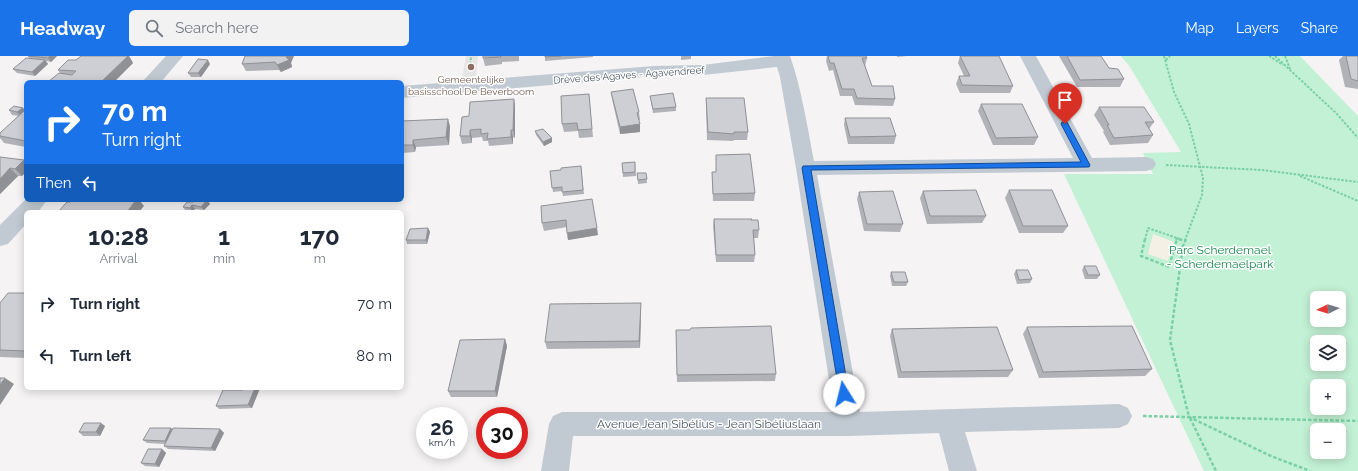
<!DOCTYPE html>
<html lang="en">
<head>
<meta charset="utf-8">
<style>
  :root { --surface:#fff; --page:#f2f2f3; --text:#1f2937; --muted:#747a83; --accent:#1a73e8 }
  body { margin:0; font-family:Raleway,sans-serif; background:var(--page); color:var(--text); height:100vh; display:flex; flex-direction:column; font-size:15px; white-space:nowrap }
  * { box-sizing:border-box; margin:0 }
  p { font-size:13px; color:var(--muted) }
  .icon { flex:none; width:22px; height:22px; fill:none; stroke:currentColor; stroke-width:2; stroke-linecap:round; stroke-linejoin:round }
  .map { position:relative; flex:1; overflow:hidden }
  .sheet { position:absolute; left:24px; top:154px; width:380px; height:180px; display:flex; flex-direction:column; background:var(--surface); border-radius:6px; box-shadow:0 2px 10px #0003 }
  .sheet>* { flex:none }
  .banner { position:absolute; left:24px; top:24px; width:380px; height:122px; border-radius:6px; box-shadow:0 2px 10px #0003; background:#1a73e8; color:#fff; overflow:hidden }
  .needle { width:26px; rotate:265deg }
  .buttons { position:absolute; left:1310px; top:235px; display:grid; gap:8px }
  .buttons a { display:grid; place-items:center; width:36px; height:36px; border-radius:6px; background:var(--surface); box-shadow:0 2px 10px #0003; font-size:20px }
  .speed { position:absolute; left:416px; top:351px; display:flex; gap:8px; font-size:20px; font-weight:700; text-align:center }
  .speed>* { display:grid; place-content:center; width:52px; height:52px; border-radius:50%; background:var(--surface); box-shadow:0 2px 10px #0003; line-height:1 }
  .speed small { font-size:10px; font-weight:400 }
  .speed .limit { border:6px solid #d22; background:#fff; color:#111 }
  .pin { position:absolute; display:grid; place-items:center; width:34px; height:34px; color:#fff; margin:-41px -17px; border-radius:50% 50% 50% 0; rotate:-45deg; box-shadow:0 0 4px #0007 }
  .pin .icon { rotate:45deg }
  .me { position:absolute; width:44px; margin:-22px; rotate:351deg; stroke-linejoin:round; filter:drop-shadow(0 0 3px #0008) }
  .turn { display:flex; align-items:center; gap:14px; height:84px; padding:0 12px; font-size:18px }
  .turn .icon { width:52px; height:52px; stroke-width:2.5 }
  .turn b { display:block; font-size:28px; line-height:34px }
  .then { display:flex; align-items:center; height:38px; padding:0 12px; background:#0003; gap:8px; font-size:15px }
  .eta { display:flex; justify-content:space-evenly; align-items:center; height:68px; text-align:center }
  .eta b { font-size:24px; font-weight:700; line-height:28px }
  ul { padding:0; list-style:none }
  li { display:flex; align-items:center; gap:12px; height:52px; padding:0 12px }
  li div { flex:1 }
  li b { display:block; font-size:15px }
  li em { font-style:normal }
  header { display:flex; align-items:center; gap:24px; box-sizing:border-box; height:56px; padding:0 20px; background:var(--accent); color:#fff }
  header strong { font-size:19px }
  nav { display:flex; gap:22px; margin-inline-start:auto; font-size:14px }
  .search { width:280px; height:36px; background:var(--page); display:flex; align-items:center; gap:10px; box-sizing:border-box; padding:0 14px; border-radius:6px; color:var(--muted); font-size:15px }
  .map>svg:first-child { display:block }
  .education { fill:#e6e4e5 }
  .green { fill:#c3f1d5; fill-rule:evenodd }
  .sand { fill:#f5f0e5 }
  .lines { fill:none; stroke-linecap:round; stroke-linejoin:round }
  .path-far1 { stroke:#7ad0a6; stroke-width:2; stroke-dasharray:2.5 1.5; stroke-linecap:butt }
  .path { stroke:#7ad0a6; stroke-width:2.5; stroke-dasharray:3.5 2; stroke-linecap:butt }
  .minor { fill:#c1cad2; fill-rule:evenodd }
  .wall { fill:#b0b2b7 }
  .shaded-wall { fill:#909195 }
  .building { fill:#cdcfd5; stroke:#909195 }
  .route { fill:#1a73e8; stroke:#114b97 }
  .education-dot { fill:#8d6e63; stroke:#fff; stroke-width:1.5 }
  .labels { text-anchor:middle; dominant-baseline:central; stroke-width:3; stroke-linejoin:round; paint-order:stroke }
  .far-street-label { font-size:10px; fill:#4a5661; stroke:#fff }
  .far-education-label { font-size:10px; fill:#785e54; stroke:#fff }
  .park-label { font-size:12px; fill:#17864f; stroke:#fff }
  .street-label { font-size:12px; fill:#4a5661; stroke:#fff }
</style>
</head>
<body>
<header>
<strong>Headway</strong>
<div class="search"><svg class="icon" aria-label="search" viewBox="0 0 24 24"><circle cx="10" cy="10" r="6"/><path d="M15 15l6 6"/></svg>Search here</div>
<nav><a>Map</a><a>Layers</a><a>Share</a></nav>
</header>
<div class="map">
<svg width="1358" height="415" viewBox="0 0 1358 415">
  <rect width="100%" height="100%" fill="#f5f3f3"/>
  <!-- education -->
  <path class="education" d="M466 0H478L476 22 462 23Z"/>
  <!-- green -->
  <path class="green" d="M1121 0H1300L1358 60V415H1204L1064 118H1153L1143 97 1181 96 1130 11ZM1317 242H1339V264H1317ZM1317 286H1339V308H1317ZM1317 330H1339V352H1317ZM1317 374H1339V396H1317Z"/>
  <!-- sand -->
  <path class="sand" d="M1153 178 1174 186 1168 205 1148 198Z"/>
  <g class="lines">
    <!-- path-far1 -->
    <g class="path-far1">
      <path d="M1164 0 1174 36 1189 68 1203 122 1202 139 1185 184"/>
      <path d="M1269 0 1283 9"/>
      <path d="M1275 0 1336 57 1358 82"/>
      <path d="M1285 0 1290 13"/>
      <path d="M1166 4 1170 0"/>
      <path d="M470 12 471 0"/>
      <path d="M1166 109 1262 114 1358 126"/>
      <path d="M1300 120 1358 145"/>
      <path d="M1177 182 1182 184"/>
      <path d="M1145 184 1148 172 1177 182"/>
      <path d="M1176 184 1177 182"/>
    </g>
    <!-- path -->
    <g class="path">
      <path d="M1145 183 1141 200 1169 211 1177 183"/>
      <path d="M1179 183 1185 185"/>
      <path d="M1186 183 1183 190 1170 284 1189 361 1271 400 1310 415"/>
      <path d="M1143 360 1358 365"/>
      <path d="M1190 362 1216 415"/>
    </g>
    <!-- minor -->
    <g class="minor">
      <path d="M166 0H183L161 26H142Z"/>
      <path d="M774 0H790C802 34 807 70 814 105L1073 102 1020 0H1036L1092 102 1146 101 1153 103 1156 108 1153 113 1146 115 817 119 860 356 1119 348 1128 352 1132 360 1128 368 1119 372 965 376 977 415H949L939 377 849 380H573L569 415H541L549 368 553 360 562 356H834L796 112 780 21 777 11 703 19 654 20 402 42V30L654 10 703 9Z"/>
      <path d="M26 143V144H47L38 156H26V168L8 188 0 190V169Z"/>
    </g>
  </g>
  <!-- wall -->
  <g class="wall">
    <path d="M28 0H57L51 6 46 5 48 8 35 20 17 17 13 13 30 3Z"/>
    <path d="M81 0H129L133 7 114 26 61 18 58 14 76 4Z"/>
    <path d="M245 0 291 7 292 11 281 16 279 14 246 15 242 8Z"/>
    <path d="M483 0H519V5L502 6V8L485 10 483 2Z"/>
    <path d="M545 0H593V1L545 5Z"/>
    <path d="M681 0H691V3L681 4Z"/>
    <path d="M827 0H866L867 2 865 10 872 30 895 43 893 50 855 49 852 40H840L833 14 829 15 826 5Z"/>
    <path d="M897 0H907L897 1Z"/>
    <path d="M960 0 1013 30 1010 37H960L956 28 959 20H964L958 7Z"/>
    <path d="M1059 0H1101L1109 12 1124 23 1120 31H1077Z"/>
    <path d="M1343 0H1358V33L1345 31 1339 4Z"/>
    <path d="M210 8 201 21H191L188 17Z"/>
    <path d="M611 36 639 56 640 64H639L640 76 620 78 612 43Z"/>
    <path d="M589 38 593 81 579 82 578 75 564 76 562 68Z"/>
    <path d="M650 40 676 51V55L653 57Z"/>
    <path d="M706 42 748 76 747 84H734L733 85 707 84 706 50Z"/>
    <path d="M514 43 515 51V82L513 81V88L489 90 488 85H483L482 81 472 82V87L462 88 460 80 469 60Z"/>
    <path d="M981 48 1038 81 1034 89H993L978 55Z"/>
    <path d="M1099 51 1154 66 1149 73 1153 79 1148 87 1110 89 1103 76 1104 75 1094 59Z"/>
    <path d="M23 52 25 54 26 53V91L4 87 0 82V77L19 60 12 59 9 54Z"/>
    <path d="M845 62 896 80 894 88H848L844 69Z"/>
    <path d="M402 65 450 70 449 89 416 91 415 96 402 97Z"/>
    <path d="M535 75 552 82V86L544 90 536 79Z"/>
    <path d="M716 99 755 137 754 145H713L712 116H716Z"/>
    <path d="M0 101 24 104 26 105V116L22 120H18L0 138Z"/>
    <path d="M635 106 636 120 623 121 622 107Z"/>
    <path d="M581 110 584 138 563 140 562 135 553 136 550 115 561 114Z"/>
    <path d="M637 117H646L647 127 638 128Z"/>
    <path d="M1009 134 1068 170 1063 177H1019L1005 142Z"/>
    <path d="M923 135 986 160 982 167 927 168 920 142Z"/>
    <path d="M859 136 903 168 900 176 864 175 857 143Z"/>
    <path d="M207 144 210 148 204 154 195 153 193 156 186 155 183 151 193 146Z"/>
    <path d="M541 150 598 179 568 184 567 171 544 175 542 167Z"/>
    <path d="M714 163 751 164 759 174 758 182H754L755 199 754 206H716L713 170Z"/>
    <path d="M428 172 430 176 427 188H407L406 184Z"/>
    <path d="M1084 210 1100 219 1097 223H1085L1082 214Z"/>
    <path d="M1016 214 1032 223 1030 227 1017 228 1014 218Z"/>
    <path d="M891 216 908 226 906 230H892L890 220Z"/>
    <path d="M26 237V302L0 301V247Z"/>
    <path d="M641 254 640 292 547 293 545 286Z"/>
    <path d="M1027 271 1152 313 1145 320 1039 322 1023 278Z"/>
    <path d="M892 273 1013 314 1008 321 898 322 890 280Z"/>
    <path d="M676 274 776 318 775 325 677 326Z"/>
    <path d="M505 283 507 290 497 341H451L448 335Z"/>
    <path d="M217 332H239L238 333H217Z"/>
    <path d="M244 332H260L252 352 219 353 216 350 243 334Z"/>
    <path d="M105 370 100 380H83L79 376Z"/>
    <path d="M220 373 224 377 215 395 168 393 164 390 165 388 147 387 143 384 173 374Z"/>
    <path d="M162 393 166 397 159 411 145 410 141 407Z"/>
  </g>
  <!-- shaded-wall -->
  <g class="shaded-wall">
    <path d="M50 0H57L51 6 48 2Z"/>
    <path d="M128 0H129L133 7 114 26H101Z"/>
    <path d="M287 0H294L291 7 292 11 281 16 277 9Z"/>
    <path d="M45 4 48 8 35 20 32 16Z"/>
    <path d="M208 4 210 8 201 21 198 17Z"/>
    <path d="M514 43 515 51V82L513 74Z"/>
    <path d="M23 52 26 56 21 60 17 56Z"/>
    <path d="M448 63 450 70 449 89 446 81Z"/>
    <path d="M640 68V76L620 78V71Z"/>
    <path d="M470 74 472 82V87L470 80Z"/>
    <path d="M511 74 513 81V88L511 81Z"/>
    <path d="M552 82V86L544 90 543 86Z"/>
    <path d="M413 84 416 91 415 96 413 89Z"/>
    <path d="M24 104 26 105V116L22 120 15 113Z"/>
    <path d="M10 112 18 120 0 138V123Z"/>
    <path d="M136 144H139L144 150 139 156H127Z"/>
    <path d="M207 144 210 148 204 154 201 151Z"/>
    <path d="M192 149 195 153 193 156 190 152Z"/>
    <path d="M428 172 430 176 427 188 426 184Z"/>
    <path d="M597 172 598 179 568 184 567 177Z"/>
    <path d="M641 247V254L640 292 639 285Z"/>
    <path d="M505 283 507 290 497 341 495 335Z"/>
    <path d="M5 322 14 328 0 349V329Z"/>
    <path d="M255 332H260L252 352 248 349Z"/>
    <path d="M101 367 105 370 100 380 96 376Z"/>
    <path d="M171 372 175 376 169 388 165 385Z"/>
    <path d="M220 373 224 377 215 395 211 392Z"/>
    <path d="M162 393 166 397 159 411 155 408Z"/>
  </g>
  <!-- building -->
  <g class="building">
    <path d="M28 0H50L48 2Z"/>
    <path d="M81 0H128L101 26H48L59 17 72 19 76 15 58 14 68 4H76Z"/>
    <path d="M245 0H287L286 1 289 4 277 9 275 6 242 8Z"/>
    <path d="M483 0H501V1L483 2Z"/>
    <path d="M545 0H561L545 1Z"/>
    <path d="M828 0H866L867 2H862L872 30H893L895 43 857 42 854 33H842L834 7H830Z"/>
    <path d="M960 0H999L1013 30 962 29 959 20H970Z"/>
    <path d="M1067 0H1101L1109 12 1118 13 1124 23 1080 24Z"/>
    <path d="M1346 0H1358V25L1351 23Z"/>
    <path d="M26 2 45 4 32 16 13 13Z"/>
    <path d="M198 3 208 4 198 17H188Z"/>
    <path d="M633 33 639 56 637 57 640 68 620 71 611 36Z"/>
    <path d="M673 37 676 51 653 53 650 40Z"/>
    <path d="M589 38 592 73 578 74 577 67 562 68 561 40Z"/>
    <path d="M706 42H744L748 76H734V78L708 76Z"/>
    <path d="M514 43 513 74H511V81L487 83 488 77 481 78V73L470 74V80H460L462 61 469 60 470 46Z"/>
    <path d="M981 48H1022L1038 81 996 82Z"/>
    <path d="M14 50 23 52 17 56 9 54Z"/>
    <path d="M1099 51H1144L1154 66H1145L1153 79 1114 82 1107 69H1109Z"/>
    <path d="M26 53V85L0 80V77Z"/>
    <path d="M845 62H890L896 80 850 81Z"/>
    <path d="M448 63 446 81 413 84V89H402V65Z"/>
    <path d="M543 73 552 82 543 86 535 75Z"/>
    <path d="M750 98 755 137 713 138 712 116H716V99Z"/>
    <path d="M0 101 24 104 15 113 10 112 0 123Z"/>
    <path d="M635 106V116L623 117 622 107Z"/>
    <path d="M581 110 583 134 562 136V131L552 132 550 115 561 114V112Z"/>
    <path d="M637 117H646L647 123 638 124Z"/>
    <path d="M976 134 986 160H930L923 135Z"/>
    <path d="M1009 134H1052L1068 170H1023Z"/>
    <path d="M893 135 903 168H867L859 136Z"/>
    <path d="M592 143 597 172 567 177 566 164 542 167 541 150Z"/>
    <path d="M72 144H136L127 156H58L67 146H70Z"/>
    <path d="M195 144H207L201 151 192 149 190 152 183 151 187 146H193Z"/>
    <path d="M714 163H752L751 164H758L759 174H753L755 199H716Z"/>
    <path d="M428 172 426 184H406L410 173Z"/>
    <path d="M1084 210H1096L1100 219H1088Z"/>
    <path d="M1016 214H1028L1032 223 1019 224Z"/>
    <path d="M891 216H905L908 226H894Z"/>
    <path d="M8 237H26V295L0 294V247Z"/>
    <path d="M641 247 639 285 545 286 550 248Z"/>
    <path d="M771 270 776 318 677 319 676 274H690L691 272Z"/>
    <path d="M1132 270 1152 313 1043 316 1027 271Z"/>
    <path d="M997 271 1013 314 901 316 892 273Z"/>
    <path d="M505 283 495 335H448L460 284Z"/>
    <path d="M0 322H5L0 329Z"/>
    <path d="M244 332H255L248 349 216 350 223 334H243Z"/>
    <path d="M84 367H101L96 376H79Z"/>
    <path d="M150 372H171L165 385 143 384Z"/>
    <path d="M173 372 220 373 211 392 164 390Z"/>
    <path d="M148 393H162L155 408 141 407Z"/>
  </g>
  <!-- route -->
  <path class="route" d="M1062 66H1067L1068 68 1090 109 1089 111 811 114 849 338 847 341 844 342 840 341 802 112 803 110 1081 106 1061 68Z"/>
  <!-- markers -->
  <circle class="education-dot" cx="471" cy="11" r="4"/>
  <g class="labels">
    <!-- far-street labels -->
    <g class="far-street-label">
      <text transform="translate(629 19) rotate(-4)">Drève des Agaves - Agavendreef</text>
    </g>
    <!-- far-education labels -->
    <g class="far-education-label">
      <text x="471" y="23">Gemeentelijke<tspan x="471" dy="12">basisschool De Beverboom</tspan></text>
    </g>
    <!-- park labels -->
    <g class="park-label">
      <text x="1220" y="194">Parc Scherdemael<tspan x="1220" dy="14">- Scherdemaelpark</tspan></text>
    </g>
    <!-- street labels -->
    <g class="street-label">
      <text x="709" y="368">Avenue Jean Sibélius - Jean Sibéliuslaan</text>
    </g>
  </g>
</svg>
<div class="buttons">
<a><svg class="needle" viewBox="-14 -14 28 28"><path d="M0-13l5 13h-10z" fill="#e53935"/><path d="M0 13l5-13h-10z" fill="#747a83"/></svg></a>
<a><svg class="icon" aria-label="layers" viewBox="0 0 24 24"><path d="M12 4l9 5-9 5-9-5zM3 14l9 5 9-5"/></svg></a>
<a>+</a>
<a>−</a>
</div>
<div class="speed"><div>26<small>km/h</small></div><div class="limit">30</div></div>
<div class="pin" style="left:1065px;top:68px;background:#d93025"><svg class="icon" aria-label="arrive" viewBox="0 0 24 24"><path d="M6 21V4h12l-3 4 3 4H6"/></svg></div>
<svg class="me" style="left:844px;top:338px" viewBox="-20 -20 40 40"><circle r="19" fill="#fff"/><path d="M0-13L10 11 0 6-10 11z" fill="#1a73e8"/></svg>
<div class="banner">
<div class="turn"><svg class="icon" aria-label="right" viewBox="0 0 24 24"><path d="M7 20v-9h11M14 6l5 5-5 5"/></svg><div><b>70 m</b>Turn right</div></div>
<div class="then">Then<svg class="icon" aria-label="left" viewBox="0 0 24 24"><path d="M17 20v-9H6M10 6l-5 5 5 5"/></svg></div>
</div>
<section class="sheet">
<div class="eta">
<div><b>10:28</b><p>Arrival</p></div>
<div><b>1</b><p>min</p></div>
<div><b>170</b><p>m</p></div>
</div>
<ul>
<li><svg class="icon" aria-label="right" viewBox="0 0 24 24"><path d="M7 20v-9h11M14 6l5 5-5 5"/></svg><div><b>Turn right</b></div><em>70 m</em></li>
<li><svg class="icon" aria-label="left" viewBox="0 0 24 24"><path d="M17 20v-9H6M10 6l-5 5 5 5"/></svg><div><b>Turn left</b></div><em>80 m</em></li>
</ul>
</section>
</div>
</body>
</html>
